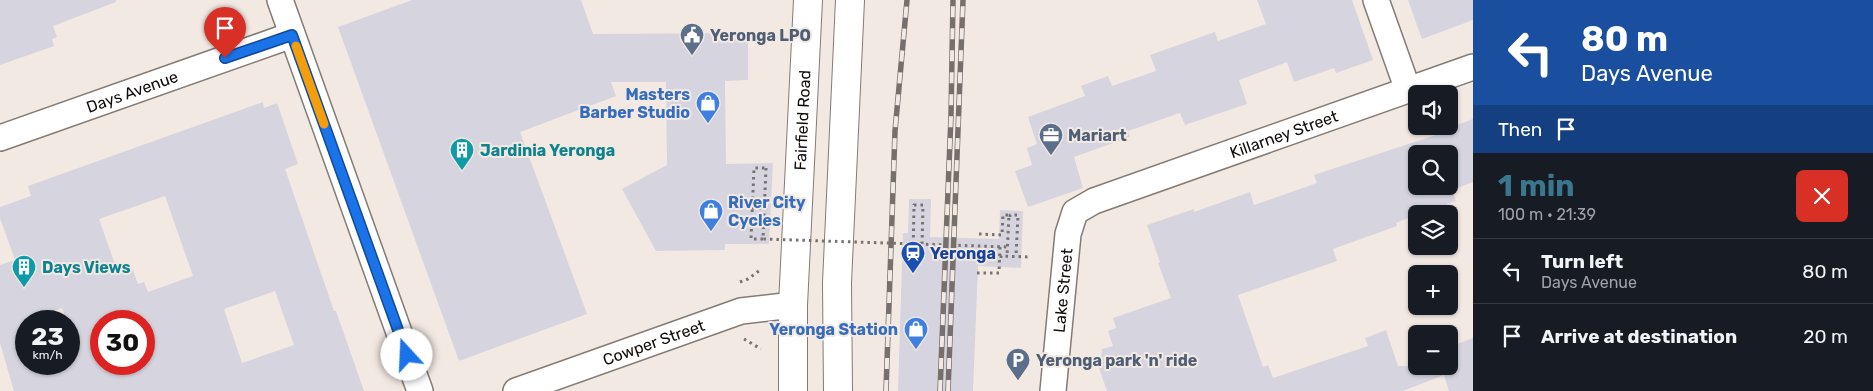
<!DOCTYPE html>
<html lang="en">
<head>
<meta charset="utf-8">
<style>
  :root { --surface:#171b24; --page:#20242c; --text:#f1f3f6; --muted:#9ea1a6; --line:#363941; --accent:#3a768d }
  body { margin:0; font-family:Rubik,sans-serif; background:var(--page); color:var(--text); height:100vh; display:flex; flex-direction:column; font-size:19px; white-space:nowrap }
  * { box-sizing:border-box; margin:0 }
  p { font-size:16px; color:var(--muted) }
  .icon { flex:none; width:28px; height:28px; fill:none; stroke:currentColor; stroke-width:2; stroke-linecap:round; stroke-linejoin:round }
  .map { position:relative; flex:1; overflow:hidden }
  .details { display:flex; flex-direction:column; background:var(--surface); width:400px }
  .details>* { flex:none }
  .banner { background:#1a4fa0; color:#fff; overflow:hidden }
  .tools { position:absolute; left:1408px; top:85px; display:grid; gap:10px }
  .tools a { display:grid; place-items:center; width:50px; height:50px; border-radius:8px; background:var(--surface); box-shadow:0 1px 4px #0004; font-size:25px }
  .speed { position:absolute; left:15px; top:310px; display:flex; gap:10px; font-size:25px; font-weight:700; text-align:center }
  .speed>* { display:grid; place-content:center; width:65px; height:65px; border-radius:50%; background:var(--surface); box-shadow:0 1px 4px #0004; line-height:1 }
  .speed small { font-size:12px; font-weight:400 }
  .speed .limit { border:8px solid #d22; background:#fff; color:#111 }
  .pin { position:absolute; display:grid; place-items:center; width:42px; height:42px; color:#fff; margin:-51px -21px; border-radius:50% 50% 50% 0; rotate:-45deg; box-shadow:0 0 5px #0007 }
  .pin .icon { rotate:45deg }
  .me { position:absolute; width:55px; margin:-28px; rotate:340deg; stroke-linejoin:round; filter:drop-shadow(0 0 4px #0008) }
  .turn { display:flex; align-items:center; gap:18px; height:105px; padding:0 25px; font-size:22px }
  .turn .icon { width:65px; height:65px; stroke-width:2.5 }
  .turn b { display:block; font-size:35px; line-height:42px }
  .then { display:flex; align-items:center; height:48px; padding:0 25px; background:#0003; gap:10px; font-size:19px }
  .round { display:grid; place-items:center; flex:none; width:52px; height:52px; border-radius:8px; background:var(--page) }
  .headline { display:flex; align-items:center; justify-content:space-between; height:85px; padding:0 25px }
  h1 { font-size:30px; font-weight:700; line-height:38px; color:var(--accent) }
  ul { padding:0; list-style:none }
  li { display:flex; align-items:center; gap:15px; height:65px; padding:0 25px; border-top:1px solid var(--line) }
  li div { flex:1 }
  li b { display:block; font-size:19px }
  li em { font-style:normal }
  main { display:flex; flex:1; min-height:0 }
  .map>svg:first-child { display:block }
  .building { fill:#d6d4de; fill-rule:evenodd }
  .lines { fill:none; stroke-linecap:round; stroke-linejoin:round }
  .street-casing { stroke:#847b75; stroke-width:28 }
  .secondary-casing { stroke:#847b75; stroke-width:30 }
  .path { stroke:#78726e; stroke-width:3; stroke-dasharray:2.5 4; stroke-linecap:butt }
  .street { stroke:#fff; stroke-width:25 }
  .secondary { stroke:#fff; stroke-width:28 }
  .rail-casing { stroke:#76706c; stroke-width:5.5 }
  .rail { stroke:#f3e9e3; stroke-width:4; stroke-dasharray:11; stroke-linecap:butt }
  .path-bridge { stroke:#78726e; stroke-width:3; stroke-dasharray:2.5 4; stroke-linecap:butt }
  .route-casing { stroke:#114b97; stroke-width:12 }
  .route { stroke:#1a73e8; stroke-width:9 }
  .slow { stroke:#f59e0b; stroke-width:9 }
  .labels { text-anchor:middle; dominant-baseline:central; stroke-width:4; stroke-linejoin:round; paint-order:stroke }
  .service-label { font-size:16px; font-weight:bold; fill:#4e5e75; stroke:#f3e9e3; text-anchor:start }
  .street-label { font-size:16px; fill:#0f0c0a; stroke:#f3e9e3 }
  .shop-label { font-size:16px; font-weight:bold; fill:#366cbe; stroke:#f3e9e3; text-anchor:end }
  .culture-label { font-size:16px; font-weight:bold; fill:#0d838f; stroke:#f3e9e3; text-anchor:start }
  .transit-label { font-size:16px; font-weight:bold; fill:#164399; stroke:#f3e9e3; text-anchor:start }
</style>
</head>
<body>
<main>
<div class="map">
<svg width="1473" height="391" viewBox="0 0 1473 391">
  <rect width="100%" height="100%" fill="#f3e9e3"/>
  <!-- building -->
  <g class="building">
    <path d="M0 0H116V2L53 26 57 37 52 39 54 46 0 65Z"/>
    <path d="M412 0H581L593 34 748 33V80L725 81 726 164 773 163 769 244H725V250L656 251 622 189 667 165 666 82H611L616 96 520 132 587 314 459 361 338 27Z"/>
    <path d="M1257 0H1352L1373 60 1336 73 1334 68 1294 82 1287 62 1239 80 1247 104 1185 125 1180 113 1128 131 1130 137 1074 157 1083 188 1028 207 1015 171 1032 165 1027 148 1037 144 1028 117 1085 96 1081 86 1108 76 1112 86 1156 71 1150 55 1215 32 1218 41 1266 24Z"/>
    <path d="M1408 0H1473V20L1422 39Z"/>
    <path d="M263 102 264 108 277 103 298 164 285 169 334 311H336L364 391H14L0 343V265L15 260 0 218V207L31 196 28 186ZM165 196 193 276 148 292 144 282 138 284 132 268 118 273 99 219ZM275 291 294 345 242 363 224 309ZM62 308 67 321H69V327L77 351 69 354V364H26V321ZM101 321H144V364H101Z"/>
    <path d="M1473 119V182L1452 190 1456 201 1447 204 1451 214H1416V215L1396 223 1397 226 1333 249 1337 261 1238 295 1263 367 1268 365 1273 378 1368 346 1365 338 1386 330 1398 366H1449V347L1473 338V391H1449L1444 375 1403 391H1107L1099 368 1102 349 1113 346 1108 331 1116 328 1113 318 1171 298 1158 263 1160 262 1147 225 1194 209V212L1250 192 1254 205 1317 183 1314 175 1445 132 1444 130ZM1416 154H1449V186H1416Z"/>
    <path d="M909 199H931L930 237 999 239 1000 210 1023 211 1021 268 978 266 973 391H898L903 233H908Z"/>
  </g>
  <g class="lines">
    <defs>
      <g id="street">
        <path d="M280 0 420 391"/>
        <path d="M1376 0 1408 90"/>
        <path id="s1" d="M0 138 292 35"/>
        <path id="s2" d="M516 391 741 311 793 305"/>
        <path id="s3" d="M1053 391 1068 234 1075 212 1094 201 1473 67"/>
      </g>
      <g id="secondary">
        <path id="s4" d="M793 391V305L808 0"/>
        <path d="M838 391 837 283 850 0"/>
      </g>
    </defs>
    <!-- street casing -->
    <use href="#street" class="street-casing"/>
    <!-- secondary casing -->
    <use href="#secondary" class="secondary-casing"/>
    <!-- path -->
    <g class="path">
      <path d="M752 208H770"/>
      <path d="M1010 217V215H1018L1016 256"/>
      <path d="M979 234 1002 235 1003 215H1009L1007 256"/>
      <path d="M763 239H751L754 168H766"/>
      <path d="M913 257 914 205H923L922 245"/>
      <path d="M1001 258V256L1030 257"/>
      <path d="M977 273H999L1000 247"/>
      <path d="M740 282 748 279 760 270"/>
      <path d="M744 339 761 349"/>
      <path d="M1019 365 1028 366"/>
    </g>
    <!-- street -->
    <use href="#street" class="street"/>
    <!-- secondary -->
    <use href="#secondary" class="secondary"/>
    <defs>
      <g id="rail">
        <path d="M886 391 895 131 907 0"/>
        <path d="M940 391 951 116 953 0"/>
        <path d="M948 391 963 0"/>
      </g>
    </defs>
    <!-- rail casing -->
    <use href="#rail" class="rail-casing"/>
    <!-- rail -->
    <use href="#rail" class="rail"/>
    <!-- path-bridge -->
    <path class="path-bridge" d="M766 168 763 239 1009 247"/>
  </g>
  <g class="lines">
    <defs>
      <path id="route" d="M225 58 292 35 407 355"/>
    </defs>
    <!-- route casing -->
    <use href="#route" class="route-casing"/>
    <!-- route -->
    <use href="#route" class="route"/>
    <!-- slow -->
    <path class="slow" d="M296 46 324 124"/>
  </g>
  <!-- icons -->
  <defs>
    <symbol id="civic-pin" viewBox="-11 -11 22 30"><path d="M0 17L-7.5 6A9.5 9.5 0 1 1 7.5 6Z" fill="#5c6f8a" stroke="#f3e9e3"/><path d="M-.6-6.5H3V-4.5H.6V-3L4-1V1h2V6H-6V1h2V-1L-.6-3ZM-1.2 2.5V6h2.4V2.5Z" fill="#fff"/></symbol>
    <symbol id="shop-pin" viewBox="-11 -11 22 30"><path d="M0 17L-7.5 6A9.5 9.5 0 1 1 7.5 6Z" fill="#3f7fe0" stroke="#f3e9e3"/><path d="M-5-2.5h2.3a2.7 3.5 0 0 1 5.4 0H5L5.5 6h-11ZM-1.5-2.5h3a1.5 2.3 0 0 0-3 0Z" fill="#fff"/></symbol>
    <symbol id="office-pin" viewBox="-11 -11 22 30"><path d="M0 17L-7.5 6A9.5 9.5 0 1 1 7.5 6Z" fill="#5c6f8a" stroke="#f3e9e3"/><path d="M-6-3h4V-5.5h4V-3h4V5H-6ZM-1-4.5V-3h2v-1.5ZM-6 0V1H6V0Z" fill="#fff"/></symbol>
    <symbol id="building-pin" viewBox="-11 -11 22 30"><path d="M0 17L-7.5 6A9.5 9.5 0 1 1 7.5 6Z" fill="#0f9aa8" stroke="#f3e9e3"/><path d="M-4-6H4V6H1V3H-1V6H-4ZM-2.5-4.3h1.7v1.8h-1.7ZM.8-4.3h1.7v1.8H.8ZM-2.5-1h1.7V.8h-1.7ZM.8-1h1.7V.8H.8Z" fill="#fff"/></symbol>
    <symbol id="station-pin" viewBox="-11 -11 22 30"><path d="M0 17L-7.5 6A9.5 9.5 0 1 1 7.5 6Z" fill="#1a4fb4" stroke="#f3e9e3"/><path d="M-3-6H3Q5-6 5-4V2Q5 4 3 4L4.5 6H3L1.5 4h-3L-3 6H-4.5L-3 4Q-5 4-5 2V-4Q-5-6-3-6ZM-3.5-4v3h7v-3ZM-3.5 1v1.5H-2V1ZM2 1v1.5H3.5V1Z" fill="#fff"/></symbol>
    <symbol id="parking-pin" viewBox="-11 -11 22 30"><path d="M0 17L-7.5 6A9.5 9.5 0 1 1 7.5 6Z" fill="#5c6f8a" stroke="#f3e9e3"/><path d="M-3.5-5.5H1a3.5 3.5 0 0 1 0 7H-1V5.5H-3.5ZM-1-3.4V-.6H.8a1.4 1.4 0 0 0 0-2.8Z" fill="#fff"/></symbol>
  </defs>
  <g fill-rule="evenodd">
    <use href="#civic-pin" x="678" y="21" width="28" height="38"/>
    <use href="#shop-pin" x="694" y="89" width="28" height="38"/>
    <use href="#office-pin" x="1037" y="121" width="28" height="38"/>
    <use href="#building-pin" x="448" y="136" width="28" height="38"/>
    <use href="#shop-pin" x="697" y="197" width="28" height="38"/>
    <use href="#station-pin" x="899" y="239" width="28" height="38"/>
    <use href="#building-pin" x="10" y="253" width="28" height="38"/>
    <use href="#shop-pin" x="902" y="315" width="28" height="38"/>
    <use href="#parking-pin" x="1004" y="346" width="28" height="38"/>
  </g>
  <g class="labels">
    <!-- service labels -->
    <g class="service-label">
      <text x="710" y="35">Yeronga LPO</text>
      <text x="1068" y="135">Mariart</text>
      <text x="1036" y="360">Yeronga park 'n' ride</text>
    </g>
    <!-- street labels -->
    <g class="street-label">
      <text stroke="none"><textPath href="#s1" startOffset="140">Days Avenue</textPath></text>
      <text stroke="none"><textPath href="#s4" startOffset="271">Fairfield Road</textPath></text>
      <text stroke="none"><textPath href="#s3" startOffset="404">Killarney Street</textPath></text>
      <text stroke="none"><textPath href="#s3" startOffset="101">Lake Street</textPath></text>
      <text stroke="none"><textPath href="#s2" startOffset="146">Cowper Street</textPath></text>
    </g>
    <!-- shop labels -->
    <g class="shop-label">
      <text x="690" y="94">Masters<tspan x="690" dy="18">Barber Studio</tspan></text>
      <text x="728" y="202" text-anchor="start">River City<tspan x="728" dy="18">Cycles</tspan></text>
      <text x="898" y="329">Yeronga Station</text>
    </g>
    <!-- culture labels -->
    <g class="culture-label">
      <text x="480" y="150">Jardinia Yeronga</text>
      <text x="42" y="267">Days Views</text>
    </g>
    <!-- transit labels -->
    <g class="transit-label">
      <text x="930" y="253">Yeronga</text>
    </g>
  </g>
</svg>
<div class="tools">
<a><svg class="icon" aria-label="sound" viewBox="0 0 24 24"><path d="M4 9h4l5-4v14l-5-4H4zM17 9q2 3 0 6"/></svg></a>
<a><svg class="icon" aria-label="search" viewBox="0 0 24 24"><circle cx="10" cy="10" r="6"/><path d="M15 15l6 6"/></svg></a>
<a><svg class="icon" aria-label="layers" viewBox="0 0 24 24"><path d="M12 4l9 5-9 5-9-5zM3 14l9 5 9-5"/></svg></a>
<a>+</a>
<a>−</a>
</div>
<div class="speed"><div>23<small>km/h</small></div><div class="limit">30</div></div>
<div class="pin" style="left:225px;top:58px;background:#d93025"><svg class="icon" aria-label="arrive" viewBox="0 0 24 24"><path d="M6 21V4h12l-3 4 3 4H6"/></svg></div>
<svg class="me" style="left:407px;top:355px" viewBox="-20 -20 40 40"><circle r="19" fill="#fff"/><path d="M0-13L10 11 0 6-10 11z" fill="#1a73e8"/></svg>
</div>
<section class="details">
<div class="banner">
<div class="turn"><svg class="icon" aria-label="left" viewBox="0 0 24 24"><path d="M17 20v-9H6M10 6l-5 5 5 5"/></svg><div><b>80 m</b>Days Avenue</div></div>
<div class="then">Then<svg class="icon" aria-label="arrive" viewBox="0 0 24 24"><path d="M6 21V4h12l-3 4 3 4H6"/></svg></div>
</div>
<div class="headline"><div><h1>1 min</h1><p>100 m · 21:39</p></div><a class="round" style="background:#d93025;color:#fff"><svg class="icon" aria-label="close" viewBox="0 0 24 24"><path d="M6 6l12 12M18 6L6 18"/></svg></a></div>
<ul>
<li><svg class="icon" aria-label="left" viewBox="0 0 24 24"><path d="M17 20v-9H6M10 6l-5 5 5 5"/></svg><div><b>Turn left</b><p>Days Avenue</p></div><em>80 m</em></li>
<li><svg class="icon" aria-label="arrive" viewBox="0 0 24 24"><path d="M6 21V4h12l-3 4 3 4H6"/></svg><div><b>Arrive at destination</b></div><em>20 m</em></li>
</ul>
</section>
</main>
</body>
</html>
